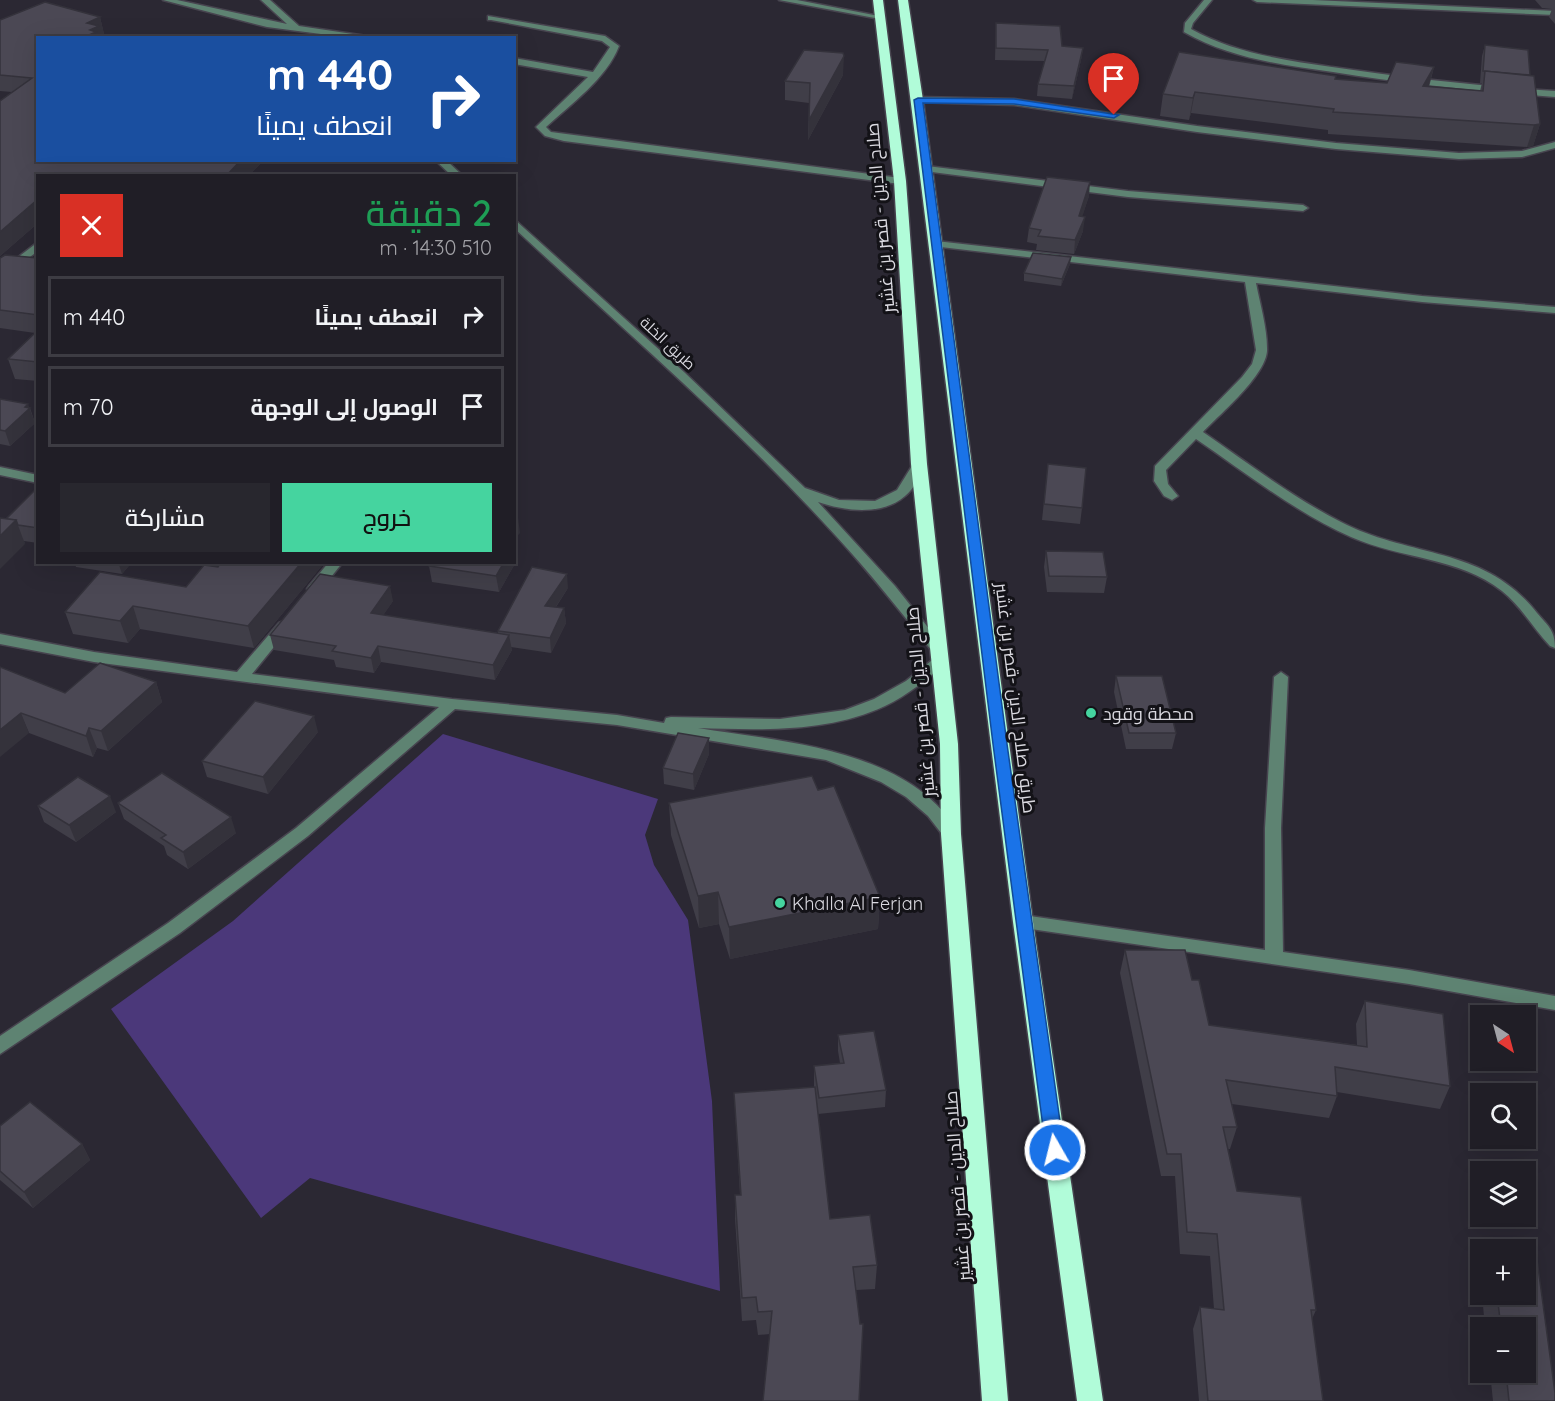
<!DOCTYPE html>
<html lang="ar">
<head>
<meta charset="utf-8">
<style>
  :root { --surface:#201e26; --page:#28272e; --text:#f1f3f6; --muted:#a2a2a7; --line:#3d3c43; --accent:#45d49f }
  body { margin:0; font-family:Quicksand,Cairo,sans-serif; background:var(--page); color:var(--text); direction:rtl; height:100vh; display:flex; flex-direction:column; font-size:22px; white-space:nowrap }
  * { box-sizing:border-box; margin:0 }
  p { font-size:20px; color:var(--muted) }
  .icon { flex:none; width:33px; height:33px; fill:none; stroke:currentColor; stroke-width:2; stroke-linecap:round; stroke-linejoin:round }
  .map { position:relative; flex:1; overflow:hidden; direction:ltr }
  .sheet { position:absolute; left:36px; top:174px; width:480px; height:390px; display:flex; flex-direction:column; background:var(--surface); border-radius:0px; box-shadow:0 6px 24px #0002,0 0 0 2px var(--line); direction:rtl }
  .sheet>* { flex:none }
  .hud { position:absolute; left:36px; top:36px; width:480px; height:126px; border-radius:0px; box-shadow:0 6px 24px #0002,0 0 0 2px var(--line); direction:rtl; background:#1a4fa0; color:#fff; overflow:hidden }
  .needle { width:39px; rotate:144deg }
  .controls { position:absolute; left:1470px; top:1005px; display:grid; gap:12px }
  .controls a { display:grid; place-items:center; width:66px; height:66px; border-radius:0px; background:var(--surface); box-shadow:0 6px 24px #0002,0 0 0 2px var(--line); font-size:30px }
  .pin { position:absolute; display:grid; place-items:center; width:51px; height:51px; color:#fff; margin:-62px -26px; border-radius:50% 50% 50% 0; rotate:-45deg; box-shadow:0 0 6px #0007 }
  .pin .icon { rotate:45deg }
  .me { position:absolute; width:66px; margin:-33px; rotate:352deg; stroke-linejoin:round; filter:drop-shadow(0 0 4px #0008) }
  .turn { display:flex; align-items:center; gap:21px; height:126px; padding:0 24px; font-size:27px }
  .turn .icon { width:78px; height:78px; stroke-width:2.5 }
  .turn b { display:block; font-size:42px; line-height:51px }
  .round { display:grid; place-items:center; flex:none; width:63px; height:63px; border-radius:0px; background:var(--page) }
  .summary { display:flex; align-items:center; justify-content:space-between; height:102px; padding:0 24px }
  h1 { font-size:36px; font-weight:600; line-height:45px; color:#1e9e55 }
  .button { display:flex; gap:12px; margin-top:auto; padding:12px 24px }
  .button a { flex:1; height:69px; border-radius:0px; background:var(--accent); color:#111; font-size:24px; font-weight:600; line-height:69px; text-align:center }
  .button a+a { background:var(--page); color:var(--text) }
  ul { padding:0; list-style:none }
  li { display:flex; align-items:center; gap:18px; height:81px; margin:0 12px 9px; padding:0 12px; border:3px solid var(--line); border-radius:0px }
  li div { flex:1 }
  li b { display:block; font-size:22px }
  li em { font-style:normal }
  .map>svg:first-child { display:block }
  .green { fill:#4b387a }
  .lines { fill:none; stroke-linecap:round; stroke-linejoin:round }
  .minor-casing { stroke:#47444f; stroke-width:3 }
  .highway-casing { stroke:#47444f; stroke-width:3 }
  .minor { fill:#5e8372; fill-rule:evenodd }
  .highway { fill:#b1fcd9; fill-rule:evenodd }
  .wall { fill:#403e48 }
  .shaded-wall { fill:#34323b }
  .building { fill:#4b4854; stroke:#34323b; stroke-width:1.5 }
  .route { fill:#1a73e8; stroke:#114b97; stroke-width:1.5 }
  .poi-dot { fill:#45d49f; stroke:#131217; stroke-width:2 }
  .labels { text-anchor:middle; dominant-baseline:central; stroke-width:6; stroke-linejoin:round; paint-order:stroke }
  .far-street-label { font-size:15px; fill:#dad9e0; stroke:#131217 }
  .street-label { font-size:18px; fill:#dad9e0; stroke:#131217 }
  .poi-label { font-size:18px; fill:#dad9e0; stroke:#131217; text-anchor:start }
</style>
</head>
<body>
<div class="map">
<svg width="1555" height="1401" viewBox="0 0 1555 1401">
  <rect width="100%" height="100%" fill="#2b2833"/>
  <!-- green -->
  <path class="green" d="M443 734 658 799 645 835 654 865 688 920 712 1101 720 1291 310 1178 261 1218 111 1009 233 921Z"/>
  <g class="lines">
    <defs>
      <g id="minor">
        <path d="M163 0H177L287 24 261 0H270L299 26 380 38H352L267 27Z"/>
        <path d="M779 0H797L884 17 880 19Z"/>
        <path d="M1204 0H1212L1193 23 1191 29C1234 53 1284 60 1332 67 1406 78 1480 86 1555 91V97C1481 91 1406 84 1333 72 1282 65 1229 58 1184 32L1185 23Z"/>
        <path d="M1253 0H1313L1555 11V15L1257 2Z"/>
        <path d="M488 16 605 36 619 46C607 78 571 104 546 127L551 132 900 178 905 181 900 184 564 141 545 136 536 127 538 125 588 77 514 64V58L593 72 610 47 602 41 491 20H488Z"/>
        <path d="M918 97 1014 99 1197 126 1336 143 1459 153 1522 151 1555 142V148L1522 157 1459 159 1336 149 1197 132 1014 105 915 102 913 100Z"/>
        <path d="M435 160H446L463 176H452Z"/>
        <path d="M927 166 1128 191 1303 205 1308 208 1303 211 1128 197 924 171 922 169Z"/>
        <path d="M514 219 684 372 805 488 839 500 875 501 897 490 915 461H923L925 464C920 475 915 488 905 496 883 516 844 511 818 502L895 586 942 645 944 648 942 651H932C901 612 870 573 836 536 736 426 623 329 514 228Z"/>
        <path d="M936 241 1422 296 1555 307V313L1422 302 1256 283C1260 304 1267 327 1267 348 1269 373 1220 414 1203 432 1248 463 1292 497 1341 522 1410 558 1485 546 1537 613 1548 626 1555 630 1555 648L1550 646C1533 628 1521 606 1502 591 1459 557 1400 559 1351 537 1295 512 1246 473 1196 439L1166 470 1168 484 1178 496 1172 500 1164 496 1154 481 1155 466 1242 377 1252 364 1256 350 1245 282 932 246V242Z"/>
        <path d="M38 242V251L0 279V271Z"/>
        <path d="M0 467 38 475V483L0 475Z"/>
        <path d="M329 562H343L319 592H309L307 589 309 586Z"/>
        <path d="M284 621 291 626 252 674 452 699 617 715 664 723 666 718 671 717 780 719 845 710 874 699 906 681 936 657H946L948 660 946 663C927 679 908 695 885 706 828 733 760 730 698 728 784 742 911 749 959 834L957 838H945L928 816 906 797 881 782 826 760 617 725 455 709 308 836 180 933 0 1054V1036L168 923 296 828 439 707 94 662 0 644V634L94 652 237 672 279 623Z"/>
        <path d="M1281 672 1288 677 1281 828 1283 952 1409 970 1555 996V1010L1409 984 1017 927 1014 922 1017 917 1023 915 1265 950V828L1274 677Z"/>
      </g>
      <g id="highway">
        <path d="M873 0H883L906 181 927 464 958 744 961 834 1008 1401H982L941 834 940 744 911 464 894 181Z"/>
        <path d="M898 0H908L923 100 1033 922 1103 1401H1077L1013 922Z"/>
      </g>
    </defs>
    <!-- minor casing -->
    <use href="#minor" class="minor-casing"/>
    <!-- highway casing -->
    <use href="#highway" class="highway-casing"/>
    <!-- minor -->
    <use href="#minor" class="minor"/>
    <!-- highway -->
    <use href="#highway" class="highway"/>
  </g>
  <!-- wall -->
  <g class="wall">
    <path d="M1535 0H1555V24L1549 17 1552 9 1542 8Z"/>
    <path d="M100 17 104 34 102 35 103 38H38V160H264L248 176H38V223L0 256 12 92 0 91V20Z"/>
    <path d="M996 23 1062 46 1083 48 1081 60 1072 99 1037 96 1038 84 1045 61 995 60Z"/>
    <path d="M1485 45 1530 75 1540 124 1533 146 1527 147 1328 134V130L1191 113 1189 120 1160 116 1163 94 1336 79 1387 83 1434 67 1429 87 1480 91 1482 83H1480L1482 56Z"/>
    <path d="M843 75 808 140 809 103 785 100V81Z"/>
    <path d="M1089 196 1082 216 1083 231 1074 254 1036 250 1037 244 1027 242 1029 228Z"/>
    <path d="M0 258H38V381L15 379 8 359 35 333 0 328Z"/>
    <path d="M1070 264 1061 286 1024 281V273Z"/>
    <path d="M0 399 30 408 35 423 10 446 0 444Z"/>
    <path d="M1048 464 1082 508 1080 524 1042 520Z"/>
    <path d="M38 487V543L24 541 25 544 6 519Z"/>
    <path d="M1046 551 1107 577 1104 593 1047 592 1044 567Z"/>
    <path d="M517 560 499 592 432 582 429 566Z"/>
    <path d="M74 562H132L122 574 76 567Z"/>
    <path d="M221 562H325L254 648 140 629 128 643 73 634 65 612 186 587 218 567Z"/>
    <path d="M568 588 556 607 564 608 566 623 551 653 511 647 512 650 495 680 381 662 374 673 336 667 334 660 274 650 270 635 393 601 383 615 498 633V631Z"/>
    <path d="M0 667 65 693 156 682 162 702 108 751 97 748 93 757 29 733Z"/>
    <path d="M1116 676 1176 733 1172 749H1126L1114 692Z"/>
    <path d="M318 732 268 794 207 777 202 761Z"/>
    <path d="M709 754 694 790 664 784 663 768Z"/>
    <path d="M818 790 880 897 878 929 730 959 719 924 699 928 671 835 669 803Z"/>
    <path d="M118 803 236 833 188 869 167 855 164 846 124 819Z"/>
    <path d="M38 806 116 812 76 842 44 822Z"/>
    <path d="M1125 950 1192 980 1209 1025 1357 1045 1356 1024 1365 1001 1450 1086 1440 1109 1337 1092V1096L1329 1118 1232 1104 1237 1127 1230 1149H1228L1237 1191 1316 1310 1312 1319 1323 1401H1199L1193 1329 1200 1307 1214 1309 1210 1256 1180 1254 1175 1176H1161L1120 973Z"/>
    <path d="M838 1035 886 1090 885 1107 818 1114 830 1219 877 1265 875 1289 856 1290 770 1334 758 1335 756 1320 742 1321 735 1219V1195H740L734 1093 814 1087V1066L840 1063 838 1051Z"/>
    <path d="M0 1126 82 1144 90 1160 33 1208 0 1180Z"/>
    <path d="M1480 1264V1281L1479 1267Z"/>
    <path d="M1482 1294H1526L1555 1401H1493L1490 1372H1526V1328H1485Z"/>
  </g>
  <!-- shaded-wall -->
  <g class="shaded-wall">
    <path d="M100 17 104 34 102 35 103 38H82L87 23Z"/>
    <path d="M1083 48 1081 60 1072 99 1074 86Z"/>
    <path d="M844 56 843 75 808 140 809 120Z"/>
    <path d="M1434 67 1428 88 1423 86Z"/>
    <path d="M1195 92 1191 113 1189 120 1193 98Z"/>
    <path d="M1540 124 1533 146 1527 147 1534 125Z"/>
    <path d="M241 160H264L248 176H226Z"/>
    <path d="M1090 182 1089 196 1078 230 1079 216Z"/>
    <path d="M38 199V223L0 256V232Z"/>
    <path d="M1085 217 1083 231 1074 254 1075 240Z"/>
    <path d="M1071 257 1070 264 1061 286 1062 279Z"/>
    <path d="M28 404 35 423 10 446 5 431Z"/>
    <path d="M518 517 520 533 514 540V522Z"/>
    <path d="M16 520 25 544 0 569V536Z"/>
    <path d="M515 544 517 560 499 592 496 576 504 562H514Z"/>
    <path d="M118 562H132L122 574Z"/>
    <path d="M302 562H325L254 648 248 626Z"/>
    <path d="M567 574 568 588 547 620 545 606Z"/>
    <path d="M390 586 393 601 374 629 371 613Z"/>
    <path d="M133 606 140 629 128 643 120 621Z"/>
    <path d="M564 608 566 623 551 653 550 638Z"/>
    <path d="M509 635 512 650 495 680 493 665Z"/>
    <path d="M378 646 381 662 374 673 371 658Z"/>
    <path d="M156 682 162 702 108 751 101 731Z"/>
    <path d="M21 713 29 733 0 757V730Z"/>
    <path d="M314 716 318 732 268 794 263 777Z"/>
    <path d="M89 728 97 748 93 757 86 736Z"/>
    <path d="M709 738V754L694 790 693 774Z"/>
    <path d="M110 796 116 812 76 842 69 825Z"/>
    <path d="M231 817 236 833 188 869 183 852Z"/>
    <path d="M718 892 719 924 699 928 698 896Z"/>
    <path d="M880 897 878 929 730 959 729 927Z"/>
    <path d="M82 1144 90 1160 33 1208 24 1192Z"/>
  </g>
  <!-- building -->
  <g class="building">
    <path d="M45 2 100 17 87 23 99 26 90 30 96 32 82 38H38V151L36 152 35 159H38V160H241L226 176H38V199L0 232V101L32 78 0 75V20Z"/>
    <path d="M996 23 1060 26 1062 46 1083 48 1074 86 1038 84 1048 50 996 48Z"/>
    <path d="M1485 45 1528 50 1530 75 1483 71Z"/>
    <path d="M804 50 843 53 844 56 809 120 810 83 785 81Z"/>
    <path d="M1179 52 1336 76 1335 79 1387 83 1396 62 1413 64 1434 67 1423 86 1483 91 1485 71 1534 76 1540 124 1534 125 1333 112 1334 109 1195 92 1193 98 1163 94Z"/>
    <path d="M1047 177 1090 182 1079 216 1085 217 1075 240 1038 236 1041 230 1029 228Z"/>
    <path d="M1033 253 1071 257 1062 279 1024 273Z"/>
    <path d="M5 255 38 258V315L0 310V258Z"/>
    <path d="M38 330V362L8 359Z"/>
    <path d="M0 399 28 404 25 407 30 408 5 431 0 430Z"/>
    <path d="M1048 464 1086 468 1082 508 1044 504Z"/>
    <path d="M38 487V528L18 525 16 520 6 519Z"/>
    <path d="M0 518 16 520 0 536Z"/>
    <path d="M1046 551 1103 552 1107 577 1049 576Z"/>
    <path d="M221 562H302L248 626 133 606 120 621 65 612 100 572 186 587 204 565 218 567Z"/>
    <path d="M432 562H504L496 576 429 566Z"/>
    <path d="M532 567 567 574 545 606 564 608 550 638 498 631Z"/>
    <path d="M320 574 390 586 371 613 509 635 493 665 378 646 371 658 332 651 336 646 270 635Z"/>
    <path d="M100 663 156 682 101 731 89 728 86 736 21 713 0 730V667L65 693Z"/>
    <path d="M1116 676H1162L1176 733H1129Z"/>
    <path d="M255 701 314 716 263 777 202 761Z"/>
    <path d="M678 733 709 738 693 774 663 768Z"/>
    <path d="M162 773 231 817 183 852 161 838 166 835 118 803Z"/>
    <path d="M812 776 818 790 834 786 880 897 729 927 718 892 698 896 669 803Z"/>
    <path d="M78 777 110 796 69 825 38 806Z"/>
    <path d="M1125 950H1185L1192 980H1199L1209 1025 1367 1047 1365 1001 1443 1014 1450 1086 1335 1067 1337 1096 1226 1080 1237 1127H1223L1237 1191 1301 1197 1316 1310H1311L1323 1401H1208L1200 1307 1224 1310 1217 1234 1187 1232 1181 1154H1167Z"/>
    <path d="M874 1031 886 1090 819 1098 814 1066 844 1063 838 1035Z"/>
    <path d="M815 1087 830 1219 870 1215 877 1265 853 1267 860 1324H863L859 1401H763L772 1311 758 1312 756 1297 742 1298 735 1195H741L734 1093Z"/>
    <path d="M30 1102 82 1144 24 1192 0 1171V1126Z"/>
    <path d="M1491 1244 1524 1250H1492Z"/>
    <path d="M1526 1250 1536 1252 1555 1393V1401H1509L1506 1372H1526V1328H1501L1497 1294H1526Z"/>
  </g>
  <!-- route -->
  <path class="route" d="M918 98 1014 99 1119 115 1114 118 1014 104 923 103 1007 744 1064 1150 1061 1156 1055 1158 1049 1156 1046 1150 993 744 914 100Z"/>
  <!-- markers -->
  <g class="poi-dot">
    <circle cx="1091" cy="713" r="6"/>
    <circle cx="780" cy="903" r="6"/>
  </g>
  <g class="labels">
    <!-- far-street labels -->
    <g class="far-street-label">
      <text transform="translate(668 343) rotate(43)">طريق الخلة</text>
    </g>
    <!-- street labels -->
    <g class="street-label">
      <text transform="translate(880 218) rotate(-95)">صلاح الدين - قصر بن غشير</text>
      <text transform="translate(1016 698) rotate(83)">طريق صلاح الدين -قصر بن غشير</text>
      <text transform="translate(920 702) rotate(-95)">صلاح الدين - قصر بن غشير</text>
      <text transform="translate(957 1186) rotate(-94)">صلاح الدين - قصر بن غشير</text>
    </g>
    <!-- poi labels -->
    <g class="poi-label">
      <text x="1103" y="713">محطة وقود</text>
      <text x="792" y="903">Khalla Al Ferjan</text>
    </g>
  </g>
</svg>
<div class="controls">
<a><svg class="needle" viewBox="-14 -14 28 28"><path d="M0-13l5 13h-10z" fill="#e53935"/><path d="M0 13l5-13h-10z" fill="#a2a2a7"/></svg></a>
<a><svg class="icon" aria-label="search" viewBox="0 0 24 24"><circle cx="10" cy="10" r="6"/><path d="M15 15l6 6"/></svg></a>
<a><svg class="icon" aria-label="layers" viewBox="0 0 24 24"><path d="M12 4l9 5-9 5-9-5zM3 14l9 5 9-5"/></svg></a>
<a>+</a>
<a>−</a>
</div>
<div class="pin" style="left:1114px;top:115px;background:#d93025"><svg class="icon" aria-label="arrive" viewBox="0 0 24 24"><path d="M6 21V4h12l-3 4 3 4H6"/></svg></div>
<svg class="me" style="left:1055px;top:1150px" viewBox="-20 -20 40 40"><circle r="17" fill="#1a73e8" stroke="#fff" stroke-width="3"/><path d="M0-11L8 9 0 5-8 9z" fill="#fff"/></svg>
<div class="hud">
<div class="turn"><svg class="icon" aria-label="right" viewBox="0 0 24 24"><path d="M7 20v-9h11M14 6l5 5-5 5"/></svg><div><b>440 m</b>انعطف يمينًا</div></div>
</div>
<section class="sheet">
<div class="summary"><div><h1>2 دقيقة</h1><p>510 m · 14:30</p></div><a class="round" style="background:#d93025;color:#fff"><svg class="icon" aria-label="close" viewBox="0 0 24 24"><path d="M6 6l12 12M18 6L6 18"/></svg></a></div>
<ul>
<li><svg class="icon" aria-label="right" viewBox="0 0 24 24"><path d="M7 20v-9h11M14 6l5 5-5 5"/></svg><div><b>انعطف يمينًا</b></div><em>440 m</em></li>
<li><svg class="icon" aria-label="arrive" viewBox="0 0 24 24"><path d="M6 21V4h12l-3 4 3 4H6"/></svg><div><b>الوصول إلى الوجهة</b></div><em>70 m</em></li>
</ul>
<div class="button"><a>خروج</a><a>مشاركة</a></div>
</section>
</div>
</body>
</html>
